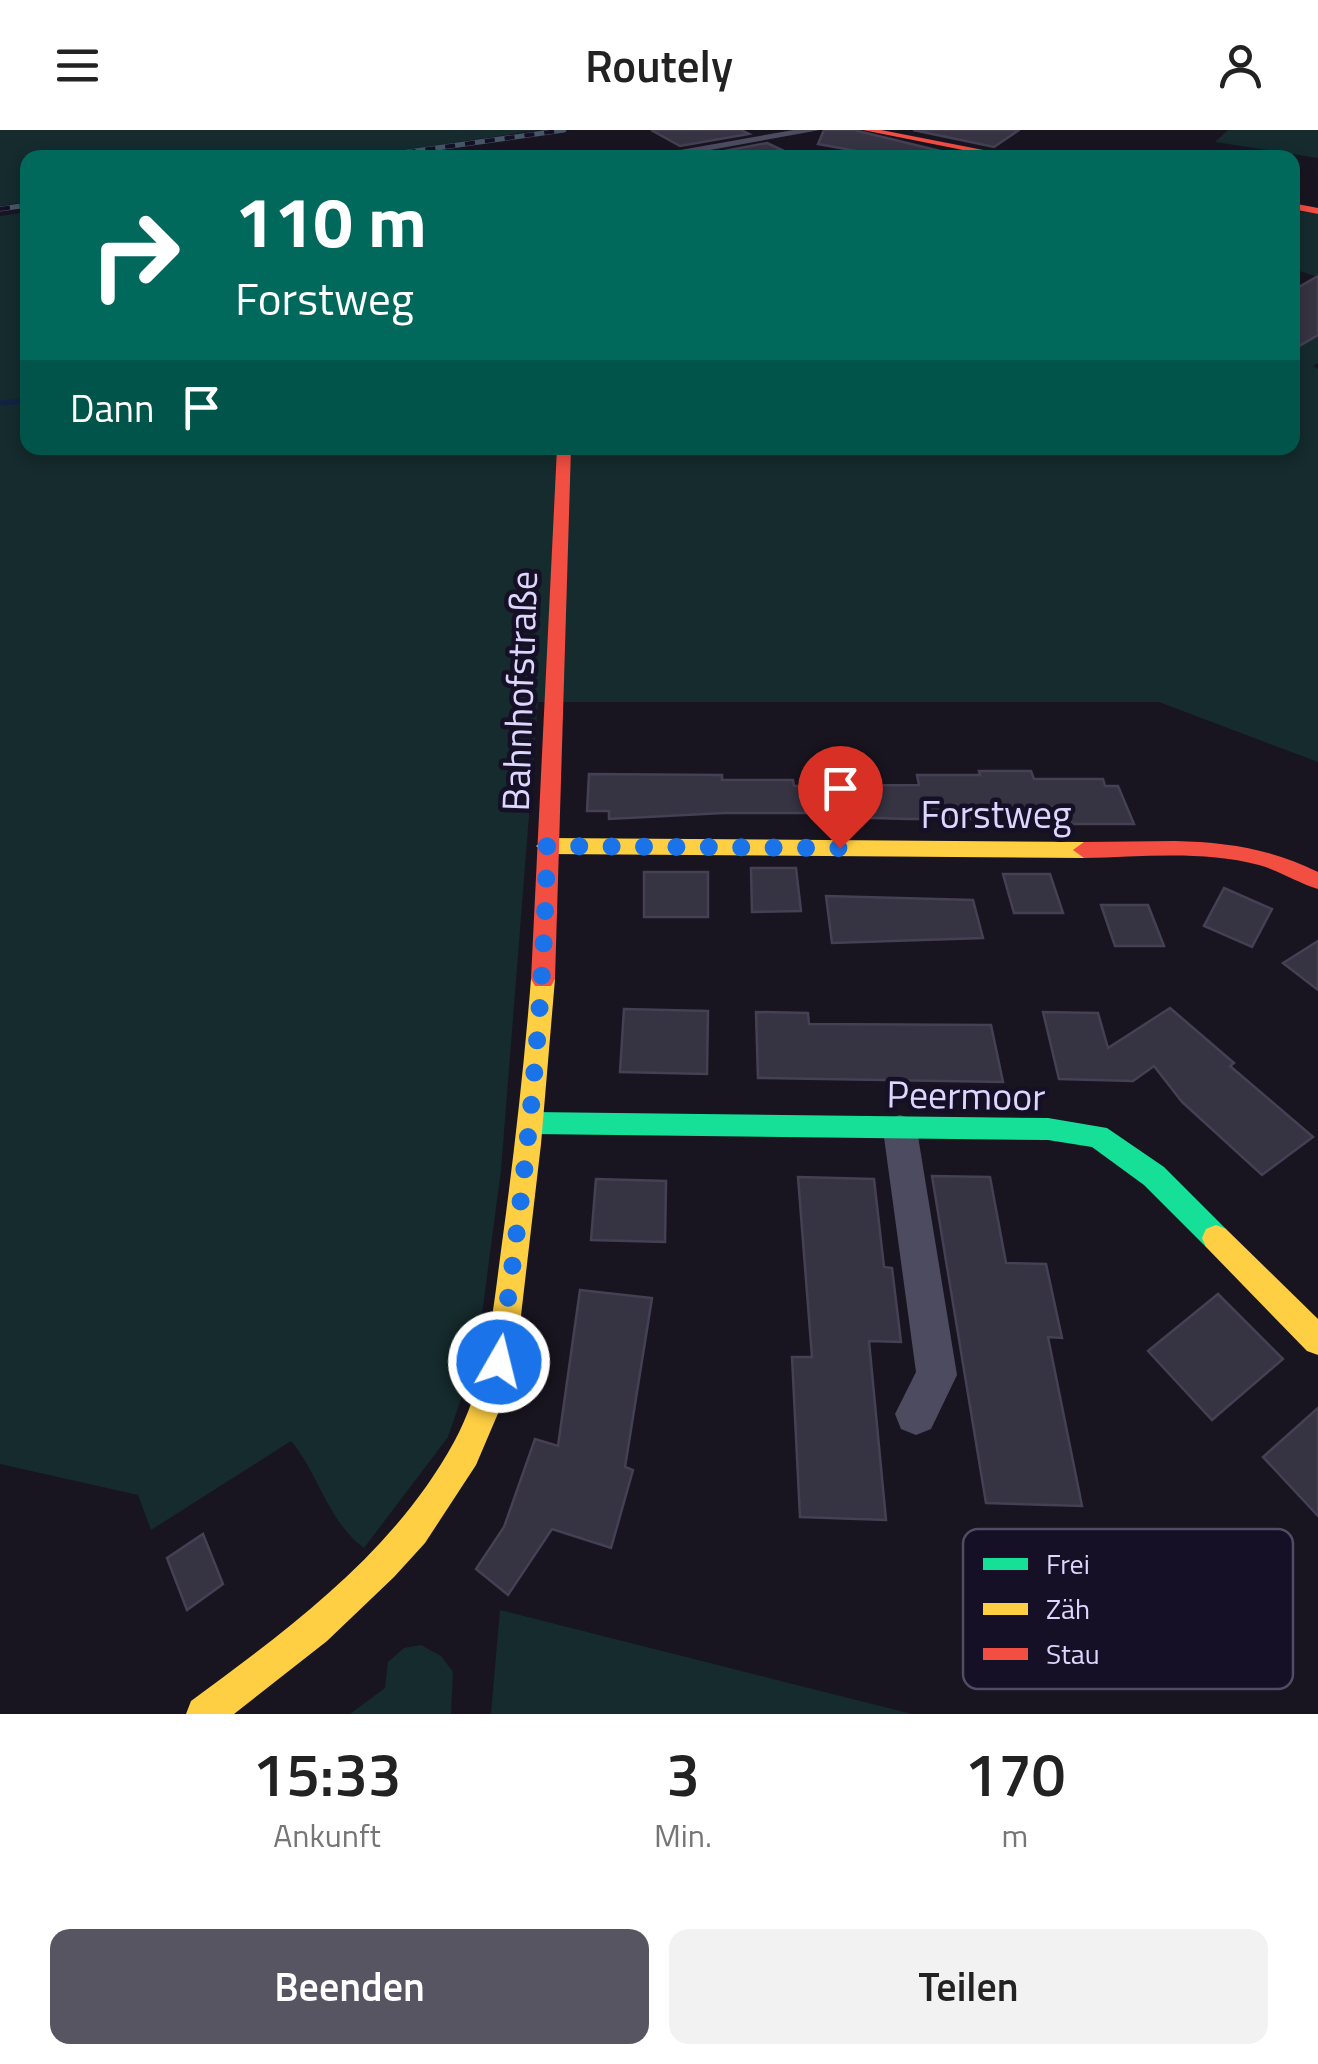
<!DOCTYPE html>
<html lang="de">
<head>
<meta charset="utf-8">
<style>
  :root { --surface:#fff; --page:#f2f2f2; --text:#222; --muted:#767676; --accent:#575562 }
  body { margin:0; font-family:"Titillium Web",sans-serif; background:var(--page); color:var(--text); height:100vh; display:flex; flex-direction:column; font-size:38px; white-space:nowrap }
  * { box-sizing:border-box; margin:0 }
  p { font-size:32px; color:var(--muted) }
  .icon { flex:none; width:55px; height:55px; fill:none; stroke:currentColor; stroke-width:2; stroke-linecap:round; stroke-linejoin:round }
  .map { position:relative; height:1584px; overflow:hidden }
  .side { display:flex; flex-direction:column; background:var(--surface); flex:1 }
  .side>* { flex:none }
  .hud { position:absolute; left:20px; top:20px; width:1280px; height:305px; border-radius:20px; box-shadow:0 5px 15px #0003; background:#00695c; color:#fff; overflow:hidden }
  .pin { position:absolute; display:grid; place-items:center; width:85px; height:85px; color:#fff; margin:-102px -42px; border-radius:50% 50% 50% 0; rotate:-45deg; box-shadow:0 0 10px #0007 }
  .pin .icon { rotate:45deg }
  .me { position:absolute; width:110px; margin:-55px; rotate:8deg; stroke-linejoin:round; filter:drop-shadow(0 0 8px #0008) }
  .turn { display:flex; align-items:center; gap:35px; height:210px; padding:0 50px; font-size:45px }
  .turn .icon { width:130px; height:130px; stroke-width:2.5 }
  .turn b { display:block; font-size:70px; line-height:85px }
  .then { display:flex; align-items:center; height:95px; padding:0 50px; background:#0003; gap:20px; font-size:38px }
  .eta { display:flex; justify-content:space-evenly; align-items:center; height:170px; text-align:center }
  .eta b { font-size:60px; font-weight:600; line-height:70px }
  .action { display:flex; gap:20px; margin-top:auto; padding:20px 50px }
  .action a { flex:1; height:115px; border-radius:20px; background:var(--accent); color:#fff; font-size:40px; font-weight:600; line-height:115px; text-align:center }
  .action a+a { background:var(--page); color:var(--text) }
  header { display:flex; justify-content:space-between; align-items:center; height:130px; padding:0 50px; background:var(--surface); font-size:45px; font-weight:600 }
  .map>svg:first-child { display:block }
  .green { fill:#152b2d }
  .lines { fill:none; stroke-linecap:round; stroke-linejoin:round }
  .stream { stroke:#122244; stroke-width:5 }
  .building { fill:#363342; stroke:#454054; stroke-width:2.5 }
  .street { fill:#4d4b60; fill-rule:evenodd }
  .fast { fill:#16e098; fill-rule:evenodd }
  .slow { fill:#ffcf43; fill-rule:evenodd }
  .jam { fill:#f24e42; fill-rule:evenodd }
  .rail-casing { stroke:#465769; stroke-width:5 }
  .rail { stroke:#151025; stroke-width:4; stroke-dasharray:10; stroke-linecap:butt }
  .route { stroke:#1a73e8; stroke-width:18; stroke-dasharray:0 32.4 }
  .labels { text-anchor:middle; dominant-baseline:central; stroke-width:9; stroke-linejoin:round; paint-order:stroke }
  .street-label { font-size:38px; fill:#ddd7fd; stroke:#151025 }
  .key { fill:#151025; stroke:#514c66; stroke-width:2.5 }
  .key-label { font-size:28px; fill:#ddd7fd }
</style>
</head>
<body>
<header><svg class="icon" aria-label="menu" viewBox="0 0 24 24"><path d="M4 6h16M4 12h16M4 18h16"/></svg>Routely<svg class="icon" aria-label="person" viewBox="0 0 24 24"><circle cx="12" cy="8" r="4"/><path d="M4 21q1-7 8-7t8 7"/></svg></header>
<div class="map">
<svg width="1318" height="1584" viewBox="0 0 1318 1584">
  <rect width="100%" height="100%" fill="#181520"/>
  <!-- green -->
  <g class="green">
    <path d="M0 0H538L352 28H28L27 72 0 76Z"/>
    <path d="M1228 0H1318V28L1215 12Z"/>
    <path d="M1292 80 1318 84V147L1293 139Z"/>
    <path d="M27 82 28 318H1292L1293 220 1318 202V233L1313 236 1318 239V632L1159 572H538L501 1040 477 1222 448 1307 364 1418C328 1392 319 1344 291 1311L151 1400 138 1365 0 1334V86Z"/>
    <path d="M500 1480 912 1584H491Z"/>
    <path d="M421 1515 441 1526 453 1542 451 1584H350L385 1558 388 1532 404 1518Z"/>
  </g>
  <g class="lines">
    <!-- stream -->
    <path class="stream" d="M0 273 28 271"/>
  </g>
  <!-- building -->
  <g class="building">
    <path d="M651 0H741L749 4 680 16Z"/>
    <path d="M824 0H854L969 28H895L818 14Z"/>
    <path d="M913 0H1019L994 17Z"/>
    <path d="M767 13 782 20 740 28 698 26Z"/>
    <path d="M1318 146V205L1292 220V161Z"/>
    <path d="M979 641H1031L1034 649H1103L1105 656H1118L1134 694H1072L1066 677H967L970 689H910L836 687 835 683H724L609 689V681H587L589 644 722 645V650H793L794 656 919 655 917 645H980Z"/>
    <path d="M751 738H796L801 781 752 782Z"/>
    <rect x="644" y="742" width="64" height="45"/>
    <path d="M1003 744H1050L1063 783H1014Z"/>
    <path d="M1224 758 1272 779 1252 817 1204 796Z"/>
    <path d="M826 766 973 770 983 808 832 813Z"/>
    <path d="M1101 775H1148L1164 816H1115Z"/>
    <path d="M1318 811V860L1283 833Z"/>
    <path d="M1170 878 1234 933 1230 936 1313 1007 1262 1045 1182 972 1154 936 1133 951 1059 949 1043 882 1098 883 1108 918Z"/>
    <path d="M624 879 708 881 707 944 620 942Z"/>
    <path d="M756 882 808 883 809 894 991 895 1003 952 758 948Z"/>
    <path d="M932 1046 990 1047 1006 1133 1046 1134 1062 1208 1048 1207 1082 1376 986 1373Z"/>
    <path d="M798 1047 874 1049 884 1137 892 1138 901 1212 869 1211 886 1390 800 1387 792 1227H812Z"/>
    <path d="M596 1049 666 1051 665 1112 591 1110Z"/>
    <path d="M580 1160 652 1168 625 1337 633 1340 611 1418 552 1399 508 1465 476 1439 504 1397 535 1309 558 1316Z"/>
    <path d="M1218 1164 1283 1229 1212 1290 1148 1221Z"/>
    <path d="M1318 1278V1386L1263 1327Z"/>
    <path d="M203 1404 223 1454 187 1480 167 1428Z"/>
  </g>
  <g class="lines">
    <!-- street -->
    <g class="street">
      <path d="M793 0H820L666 28H635Z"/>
      <path d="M900 985 912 989 917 1000 957 1245 931 1299 916 1305 901 1299 895 1284 916 1242 883 1000 888 989Z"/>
    </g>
    <!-- fast -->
    <path class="fast" d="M532 982 1048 988 1107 998 1164 1037 1226 1099 1230 1108 1226 1117 1216 1121 1206 1117 1144 1055 1092 1017 1048 1010 532 1004 523 1001 519 993 523 985Z"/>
    <!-- slow -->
    <g class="slow">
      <path d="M547 708 1084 712 1095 720 1084 728 547 724 536 716Z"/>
      <path d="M543 840 551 842 555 849 541 1014 520 1194 502 1274 476 1335 425 1413 394 1447 327 1511 234 1584H186L191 1571C290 1498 394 1422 454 1312 487 1252 493 1180 502 1113 514 1025 524 937 531 849L535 842Z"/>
      <path d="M1216 1095 1226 1099 1318 1189V1225L1307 1221 1206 1117 1202 1108 1206 1099Z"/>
    </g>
    <!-- jam -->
    <g class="jam">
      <path d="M863 0H881L1025 28H1003Z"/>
      <path d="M1292 73 1318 78V84L1292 79Z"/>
      <path d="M557 318H571L555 849 551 856H535L531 849Z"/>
      <path d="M1175 711C1226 712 1272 719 1318 742V759C1298 753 1280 741 1259 735 1202 720 1142 727 1084 728L1073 720 1084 712Z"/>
    </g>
    <defs>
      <g id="rail">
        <path d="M366 28 564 0"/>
        <path d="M0 79 28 75"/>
      </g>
    </defs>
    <!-- rail casing -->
    <use href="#rail" class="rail-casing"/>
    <!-- rail -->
    <use href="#rail" class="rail"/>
  </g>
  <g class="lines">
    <!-- route -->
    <path class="route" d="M499 1232C524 1060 544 890 547 716L840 718"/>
  </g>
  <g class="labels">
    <!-- street labels -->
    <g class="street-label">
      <text transform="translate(519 561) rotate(-88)">Bahnhofstraße</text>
      <text x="996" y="684">Forstweg</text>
      <text transform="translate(966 965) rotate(1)">Peermoor</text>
    </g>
  </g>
  <!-- legend -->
  <rect x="963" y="1399" width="330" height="160" rx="15" class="key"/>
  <rect x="983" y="1428" width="45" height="12" fill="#16e098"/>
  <rect x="983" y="1473" width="45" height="12" fill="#ffcf43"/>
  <rect x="983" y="1518" width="45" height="12" fill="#f24e42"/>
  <g class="key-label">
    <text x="1046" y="1444">Frei</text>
    <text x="1046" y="1489">Zäh</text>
    <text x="1046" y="1534">Stau</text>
  </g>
</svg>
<div class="pin" style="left:840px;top:718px;background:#d93025"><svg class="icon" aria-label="arrive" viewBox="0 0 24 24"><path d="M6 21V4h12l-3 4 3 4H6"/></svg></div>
<svg class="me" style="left:499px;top:1232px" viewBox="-20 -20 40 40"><circle r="17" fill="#1a73e8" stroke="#fff" stroke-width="3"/><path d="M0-11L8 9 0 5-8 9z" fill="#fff"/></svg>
<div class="hud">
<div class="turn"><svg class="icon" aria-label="right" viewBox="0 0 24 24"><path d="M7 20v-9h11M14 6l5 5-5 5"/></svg><div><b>110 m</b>Forstweg</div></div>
<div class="then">Dann<svg class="icon" aria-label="arrive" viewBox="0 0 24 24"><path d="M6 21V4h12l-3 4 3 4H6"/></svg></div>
</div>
</div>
<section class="side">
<div class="eta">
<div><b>15:33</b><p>Ankunft</p></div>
<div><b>3</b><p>Min.</p></div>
<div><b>170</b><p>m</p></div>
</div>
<div class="action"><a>Beenden</a><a>Teilen</a></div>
</section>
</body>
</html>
